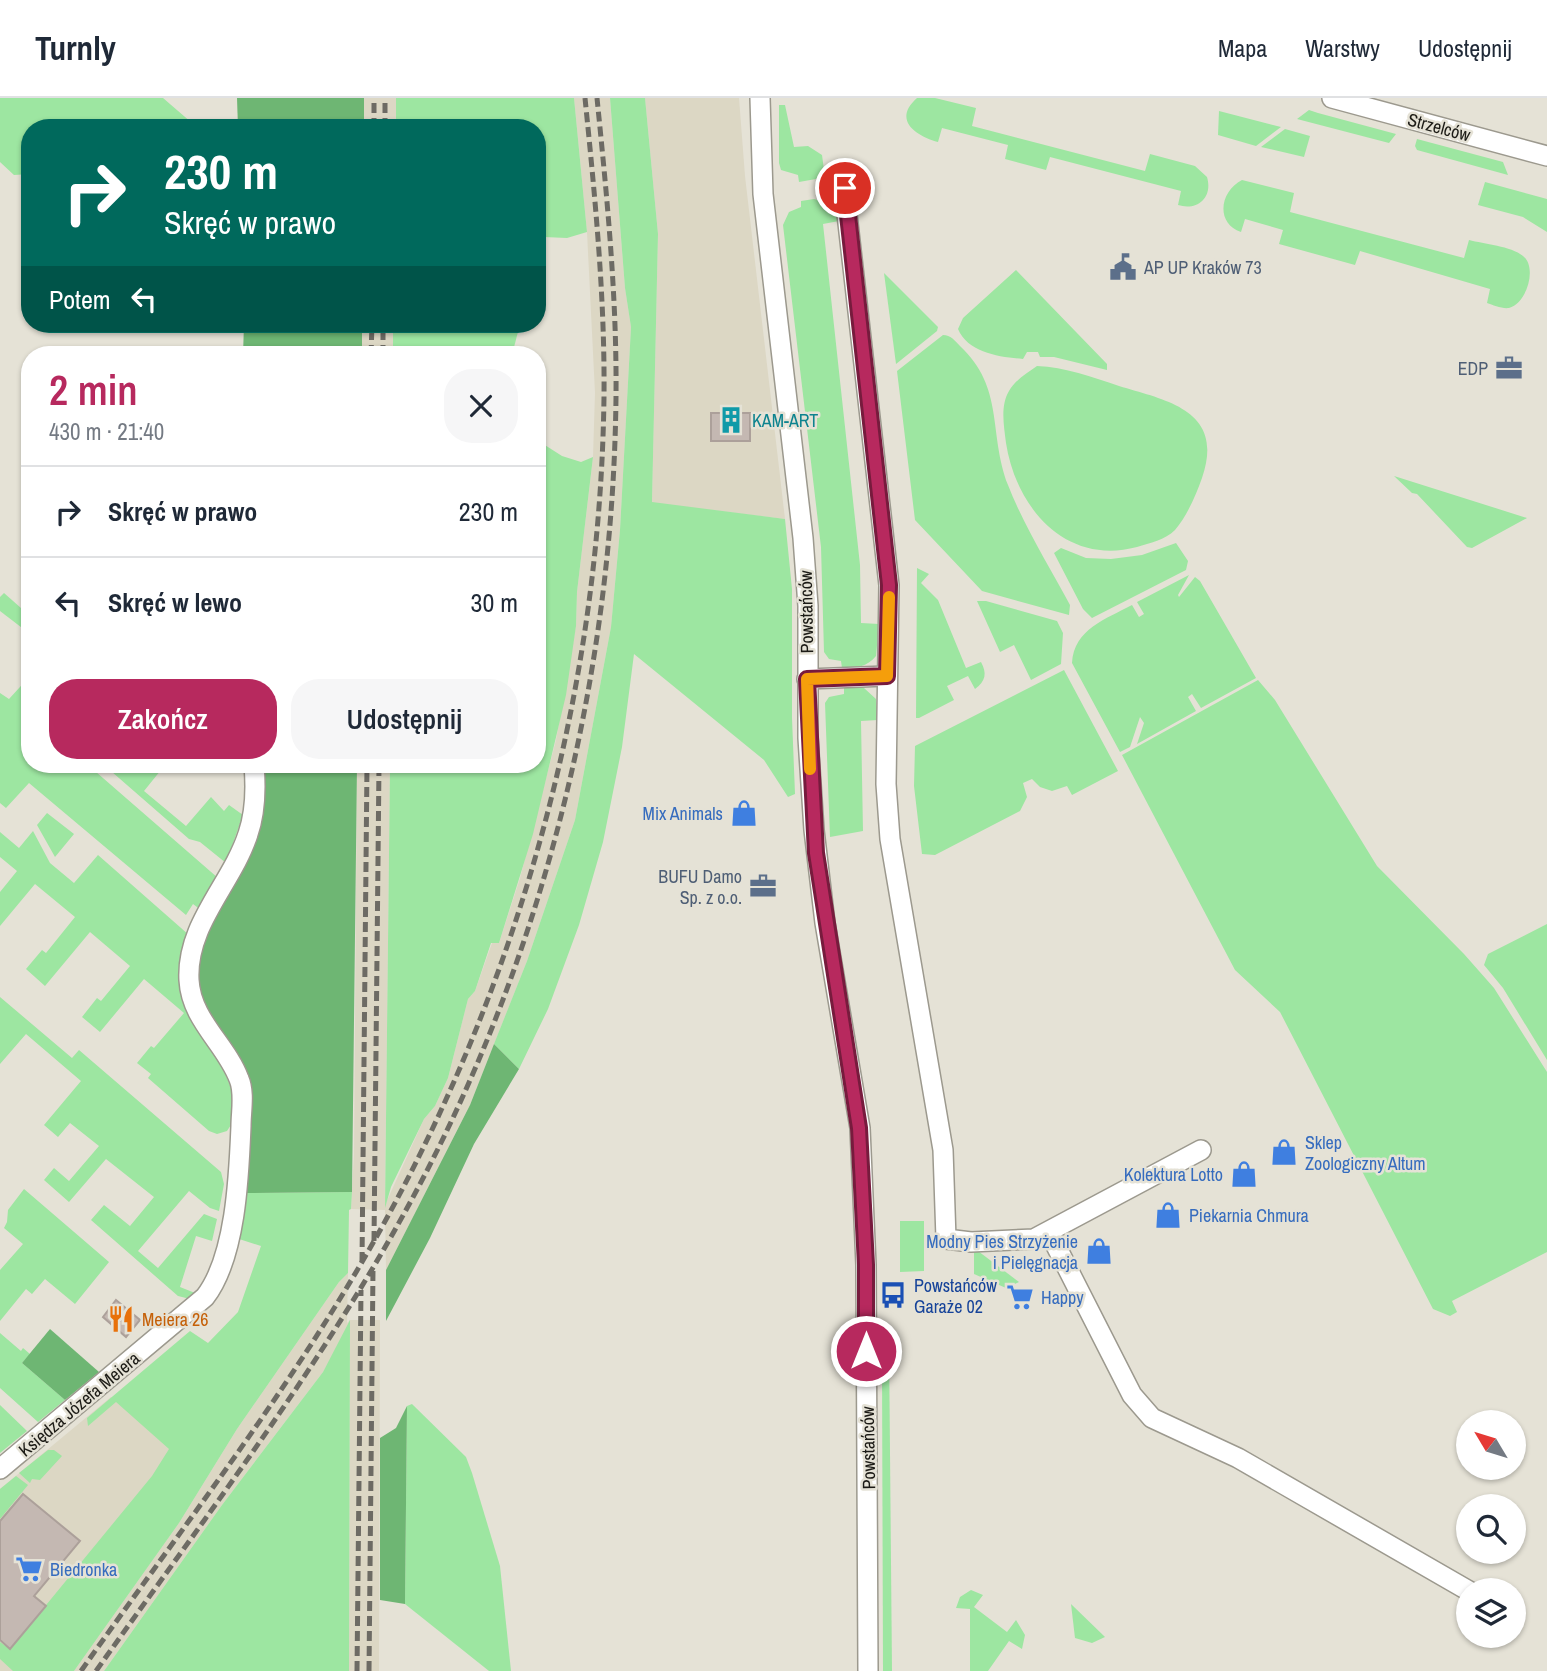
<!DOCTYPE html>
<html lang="pl">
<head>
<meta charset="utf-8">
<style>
  :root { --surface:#fff; --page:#f6f6f7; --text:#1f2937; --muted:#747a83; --line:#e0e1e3; --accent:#b7295e }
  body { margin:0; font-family:"Archivo Narrow",sans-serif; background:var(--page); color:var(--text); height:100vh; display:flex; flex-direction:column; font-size:26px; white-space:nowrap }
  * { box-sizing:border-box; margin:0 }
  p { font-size:23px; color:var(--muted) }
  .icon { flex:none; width:38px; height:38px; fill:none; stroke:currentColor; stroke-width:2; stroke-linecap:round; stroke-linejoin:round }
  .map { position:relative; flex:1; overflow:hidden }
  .side { position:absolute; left:21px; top:248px; width:525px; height:427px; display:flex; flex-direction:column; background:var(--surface); border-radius:28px; box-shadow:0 2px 5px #0004 }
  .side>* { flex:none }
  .banner { position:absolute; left:21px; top:21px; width:525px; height:214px; border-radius:28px; box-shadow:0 2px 5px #0004; background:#00695c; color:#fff; overflow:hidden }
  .needle { width:46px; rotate:308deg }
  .tools { position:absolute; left:1456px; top:1312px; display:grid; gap:14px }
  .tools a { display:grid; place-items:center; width:70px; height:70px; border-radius:50%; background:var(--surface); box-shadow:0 2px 5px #0004; font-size:35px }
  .pin { position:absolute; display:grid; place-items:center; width:60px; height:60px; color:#fff; margin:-30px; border:4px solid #fff; border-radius:50%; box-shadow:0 2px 7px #0007 }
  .me { position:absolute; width:77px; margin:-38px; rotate:0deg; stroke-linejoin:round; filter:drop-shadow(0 0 5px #0008) }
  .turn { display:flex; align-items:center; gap:24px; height:147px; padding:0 28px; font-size:32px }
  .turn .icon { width:91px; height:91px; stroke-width:2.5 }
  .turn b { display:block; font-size:49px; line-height:60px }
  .then { display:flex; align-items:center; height:66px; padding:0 28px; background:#0003; gap:14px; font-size:26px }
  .round { display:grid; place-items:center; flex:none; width:74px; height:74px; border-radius:28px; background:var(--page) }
  .overview { display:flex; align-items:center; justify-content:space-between; height:119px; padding:0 28px }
  h1 { font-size:42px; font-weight:600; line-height:52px; color:var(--accent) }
  .cta { display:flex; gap:14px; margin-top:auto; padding:14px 28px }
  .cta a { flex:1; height:80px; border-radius:28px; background:var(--accent); color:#fff; font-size:28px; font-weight:600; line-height:80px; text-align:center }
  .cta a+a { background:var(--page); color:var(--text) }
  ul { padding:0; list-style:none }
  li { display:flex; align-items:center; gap:21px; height:91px; padding:0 28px; border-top:2px solid var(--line) }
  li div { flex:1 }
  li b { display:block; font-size:26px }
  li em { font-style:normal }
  header { display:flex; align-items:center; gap:42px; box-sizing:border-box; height:98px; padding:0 35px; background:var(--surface); border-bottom:2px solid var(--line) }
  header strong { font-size:33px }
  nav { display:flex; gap:38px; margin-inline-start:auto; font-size:24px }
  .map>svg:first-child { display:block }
  .built { fill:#dcd7c4 }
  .green { fill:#9de6a1 }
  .forest { fill:#6eb673 }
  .building { fill:#c4b8b2; stroke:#aca09a; stroke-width:2 }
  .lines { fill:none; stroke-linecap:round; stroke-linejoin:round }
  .minor-casing { stroke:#9c998e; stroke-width:22 }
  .minor { stroke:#fff; stroke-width:19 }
  .rail { stroke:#6d6b64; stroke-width:5; stroke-dasharray:10 5; stroke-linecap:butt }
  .route-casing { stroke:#771b3d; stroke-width:18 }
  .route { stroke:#b7295e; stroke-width:12 }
  .slow { stroke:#f59e0b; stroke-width:12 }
  .labels { text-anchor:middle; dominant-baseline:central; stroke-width:5; stroke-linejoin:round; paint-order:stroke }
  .street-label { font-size:18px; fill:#1c1b16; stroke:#e5e2d6 }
  .service-label { font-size:18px; fill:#4e5e75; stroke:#e5e2d6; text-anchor:end }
  .culture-label { font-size:18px; fill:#0d838f; stroke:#e5e2d6; text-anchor:start }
  .shop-label { font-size:18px; fill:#366cbe; stroke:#e5e2d6; text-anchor:start }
  .transit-label { font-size:18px; fill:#164399; stroke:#e5e2d6; text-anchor:start }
  .food-label { font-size:18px; fill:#c56008; stroke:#e5e2d6; text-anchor:start }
</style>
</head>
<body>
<header>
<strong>Turnly</strong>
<nav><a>Mapa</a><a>Warstwy</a><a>Udostępnij</a></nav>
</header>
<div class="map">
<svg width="1547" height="1573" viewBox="0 0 1547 1573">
  <rect width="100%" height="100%" fill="#e5e2d6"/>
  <!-- built -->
  <g class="built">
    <rect x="364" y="0" width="32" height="30"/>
    <path d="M574 0H610L625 190 631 229 620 432 611 529 575 722 527 863 470 1007 386 1172 385 1112 351 1111 354 1057 357 667H390L385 1107 424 1021 435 1008 448 980 468 901 475 893 492 845H499L520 780 556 642 576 528 577 494 593 359 595 295 587 134Z"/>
    <path d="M645 0H739L745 78 785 421 652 405 658 136Z"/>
    <rect x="362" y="226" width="31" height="31"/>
    <path d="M348 1175 347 1225 350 1222H380L379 1573H349L350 1226 323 1274 222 1407 104 1573H74L179 1425 237 1331 339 1184Z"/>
    <path d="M111 1299 177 1356 135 1420 13 1573H0V1391Z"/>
  </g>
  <!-- green -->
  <g class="green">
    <path d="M0 0H163L192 25 211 30H30V76L14 77 0 64Z"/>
    <path d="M396 0H574L587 134 567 140 544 139 537 160V30H396Z"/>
    <path d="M610 0H645L658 136 652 404 785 421 792 491V620L795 696 788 699 764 662 634 556 622 649 603 744 579 827 548 911 519 971 494 946 527 863 575 722 611 529 620 432 631 229 625 190Z"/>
    <path d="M917 0H935L976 10 972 28 1145 73 1150 56 1195 68 1207 79C1213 99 1198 113 1178 107L1181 93 1050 59 1046 72 1005 61 1008 47 942 30 938 44C916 38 892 22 917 0Z"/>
    <path d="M779 7H785L794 49 808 48 822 57 824 72 816 81 799 84 798 77 781 72 779 65Z"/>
    <path d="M1309 12 1318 15 1396 36 1389 45 1297 21Z"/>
    <path d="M1219 13 1281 29 1256 48 1218 37Z"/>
    <path d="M1285 31 1310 38 1304 59 1261 49Z"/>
    <path d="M1417 41 1503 64 1508 77 1417 52 1415 48Z"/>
    <path d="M1242 82 1294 95 1290 114 1464 160 1469 142C1484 146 1511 148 1523 158 1538 170 1526 206 1509 210 1502 211 1493 207 1487 205L1490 191 1360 153 1355 167 1279 146 1283 132 1245 121 1241 134C1215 125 1220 93 1242 82Z"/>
    <path d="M1485 84 1547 101V134L1523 119 1478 107Z"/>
    <path d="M814 101 831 106 836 112 839 123 823 126 860 467 861 525 879 526 876 558C867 569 856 570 842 570L841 563 829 561 824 554 821 449 783 127 789 114 801 109V103Z"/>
    <path d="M1016 172 1107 266V272L1054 259H1040L1038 254H1027L1023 261C1000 259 968 255 958 231L963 220Z"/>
    <path d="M884 175 938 229 937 233 896 266Z"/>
    <path d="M393 226H520L512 257H393Z"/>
    <path d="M943 237C951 237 954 242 960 248 1005 290 988 335 1008 387 1024 428 1049 468 1070 507L1069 517 982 493 915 422 897 273Z"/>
    <path d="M1037 268C1065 269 1092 279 1119 288 1169 303 1225 313 1202 380 1196 397 1187 418 1175 432 1165 442 1150 445 1137 449 1066 468 1016 410 1006 345 1004 328 1000 308 1009 293 1015 282 1027 275 1037 268Z"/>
    <path d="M537 342 562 358 581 364 593 359 577 494 576 528 566 597 533 736 499 845H491L475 893 468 901 448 980 435 1008 424 1021 391 1089 385 1110 390 667H537Z"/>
    <path d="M1394 378 1527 420 1472 450 1467 449 1417 396 1412 395Z"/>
    <path d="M1176 445 1188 463 1186 472 1092 520 1083 511 1054 455 1061 450 1086 460 1111 461 1142 457Z"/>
    <path d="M917 470 929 476 921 485 938 502 966 570 981 564C987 575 986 583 975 591L968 578 947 588 954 602 919 620H916Z"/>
    <path d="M1189 477 1178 497 1179 499 1195 479 1200 483 1256 580 1201 610 1192 596 1188 599 1196 613 1137 646 1144 625 1140 619 1130 649 1120 654 1072 565C1074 531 1106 521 1132 507L1139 519 1144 516 1137 504Z"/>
    <path d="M4 495 30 518V536L0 513V499Z"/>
    <path d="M986 503 1057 523 1063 535 1061 566 1031 582 1014 547 1000 554 977 503Z"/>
    <path d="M1064 572 1118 673 1072 697 1067 688 1052 693 1040 689 1032 681 1023 685 1027 699 1020 713 935 757 922 756 914 688 915 648Z"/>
    <path d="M30 578V607L24 614 30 619V667H88L218 780 201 812 193 806 186 817 29 685 6 710 0 705V595L9 601Z"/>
    <path d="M1258 582 1275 602 1377 768 1464 856 1494 890 1547 974V1154L1452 1203 1457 1214 1450 1218 1433 1211 1280 914 1235 872 1122 657Z"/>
    <path d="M856 588 864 590 876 601 878 622 861 623 863 733 830 739 825 605 829 599 844 596V589Z"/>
    <path d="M104 667H165L144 693 186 728 211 699 224 713 229 707 243 717 226 765 200 744 189 741Z"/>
    <path d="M47 715 74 736 55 759 37 727Z"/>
    <path d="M33 733 50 765 74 785 98 757 189 837C183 853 176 872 180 890 188 927 257 995 227 1033L217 1036 209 1033 148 980 151 976 137 965 151 948 154 950 184 915 144 881 100 934 82 919 97 900 101 903 130 868 90 834 45 888 26 871 42 852 46 855 75 819 35 786 0 828V794L17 773 0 759V734L19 750Z"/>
    <path d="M1547 826V962L1503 890 1484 867 1488 856Z"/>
    <path d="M0 899 72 960 79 952 221 1074 224 1086 219 1113 210 1110 189 1093 138 1153 158 1170 204 1116 217 1121 212 1143 196 1138 180 1189 195 1195 190 1201 178 1198 91 1122 104 1107 130 1128 154 1099 106 1061 69 1104 44 1082 54 1070 69 1083 99 1048 70 1025 58 1039 44 1027 81 983 26 936 0 966Z"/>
    <path d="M24 1091 109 1164 75 1206 45 1181 32 1196 26 1191 0 1223V1172L23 1146 4 1130 7 1124 8 1112Z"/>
    <path d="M352 1094 351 1111 349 1112 348 1175 339 1184 237 1331 179 1425 74 1573H13L0 1561V1544L10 1551 152 1378 169 1351 116 1304 88 1328 87 1320 190 1233 208 1245 238 1214 261 1148 236 1140 247 1095Z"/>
    <path d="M900 1123H924V1173L900 1174Z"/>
    <path d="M974 1153H978L1019 1184 1006 1190 974 1176Z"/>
    <path d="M350 1222 349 1573H104L222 1407 323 1274Z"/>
    <path d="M0 1235 21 1253 23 1250 30 1256 22 1265 65 1302 38 1324 0 1290Z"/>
    <path d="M885 1243 889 1245 892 1573H883L882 1263Z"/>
    <path d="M412 1306 466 1359 472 1375 500 1468 511 1573H489L405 1506 407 1308Z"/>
    <path d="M0 1307 27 1333 0 1355Z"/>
    <path d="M48 1352H54L62 1358 40 1382 32 1381 30 1385 19 1375Z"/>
    <path d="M16 1378 28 1387 0 1421V1391Z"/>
    <path d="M971 1492 983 1497 974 1509 1007 1534 1016 1522 1025 1537 1022 1551 1009 1543 988 1573H970V1511L956 1510 960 1499Z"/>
    <path d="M1071 1506 1105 1539 1092 1545 1075 1540Z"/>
  </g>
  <!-- forest -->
  <g class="forest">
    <path d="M237 0H364V30H238Z"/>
    <path d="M244 226H362V257H243Z"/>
    <path d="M262 667H357L352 1094 247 1095 251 1003 198 896 196 863Z"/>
    <path d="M494 946 519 971 474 1046 430 1140 386 1223V1172L470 1007Z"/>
    <path d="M50 1231 99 1274 65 1302 22 1265Z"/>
    <path d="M407 1308 405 1506 380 1502V1340L396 1330Z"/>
  </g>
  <!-- building -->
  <g class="building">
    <rect x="711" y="315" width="39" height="28"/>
    <path d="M116 1202 140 1222 126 1239 103 1219Z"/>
    <path d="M23 1396 80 1443 34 1498 46 1508 10 1551 0 1542V1423Z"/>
  </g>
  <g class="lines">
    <defs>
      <g id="minor">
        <path d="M760 0 763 96 803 440 808 508V640L814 732 825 825 860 1030 866 1167 868 1573"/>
        <path d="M1332 0 1547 58"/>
        <path d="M844 90 889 487 886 686 890 741 943 1052 946 1141 971 1144 1034 1141 1201 1052"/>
        <path d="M807 581 887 578"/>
        <path d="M1049 1134 1132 1297 1152 1320 1238 1360 1469 1493"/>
        <path d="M0 1371 205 1199C236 1159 239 1077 241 1028 241 1013 245 995 239 981 226 946 191 922 189 882 186 826 232 786 248 736 256 713 256 690 254 667"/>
      </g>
    </defs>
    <!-- minor casing -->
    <use href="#minor" class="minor-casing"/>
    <!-- minor -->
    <use href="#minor" class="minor"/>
    <!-- rail -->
    <g class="rail">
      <path d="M374 30V0"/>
      <path d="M385 30V0"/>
      <path d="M371 257 372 226"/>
      <path d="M383 257V226"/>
      <path d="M374 1143 379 667"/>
      <path d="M362 1164 367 667"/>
      <path d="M81 1573C176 1438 279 1306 362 1164 515 902 600 602 604 299 605 199 595 99 585 0"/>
      <path d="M96 1573C203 1422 317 1274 406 1112 542 865 613 580 616 299 617 199 607 99 597 0"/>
      <path d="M357 1573 361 1192"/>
      <path d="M369 1573 373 1171"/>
    </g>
  </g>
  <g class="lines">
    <defs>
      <path id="route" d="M845 90 889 487 887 578 807 581 816 755 859 1030 866 1167V1253"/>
    </defs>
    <!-- route casing -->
    <use href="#route" class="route-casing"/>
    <!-- route -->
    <use href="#route" class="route"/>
    <!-- slow -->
    <path class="slow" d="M810 671 807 581 887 578 889 499"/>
  </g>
  <!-- icons -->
  <defs>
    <symbol id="civic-bare" viewBox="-9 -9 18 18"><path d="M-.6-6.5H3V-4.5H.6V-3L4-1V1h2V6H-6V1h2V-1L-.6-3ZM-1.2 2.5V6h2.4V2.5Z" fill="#5c6f8a" stroke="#e5e2d6" stroke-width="2.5" paint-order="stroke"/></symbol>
    <symbol id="office-bare" viewBox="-9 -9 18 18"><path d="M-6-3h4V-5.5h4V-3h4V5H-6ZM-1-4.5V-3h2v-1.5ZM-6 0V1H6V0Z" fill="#5c6f8a" stroke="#e5e2d6" stroke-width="2.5" paint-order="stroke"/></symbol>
    <symbol id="building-bare" viewBox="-9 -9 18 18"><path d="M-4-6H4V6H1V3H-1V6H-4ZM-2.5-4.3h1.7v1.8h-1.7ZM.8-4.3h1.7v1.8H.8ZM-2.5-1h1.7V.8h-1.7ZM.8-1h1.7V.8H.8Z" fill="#0f9aa8" stroke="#e5e2d6" stroke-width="2.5" paint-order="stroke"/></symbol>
    <symbol id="shop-bare" viewBox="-9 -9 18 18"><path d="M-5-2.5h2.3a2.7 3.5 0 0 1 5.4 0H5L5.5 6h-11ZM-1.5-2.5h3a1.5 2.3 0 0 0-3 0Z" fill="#3f7fe0" stroke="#e5e2d6" stroke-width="2.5" paint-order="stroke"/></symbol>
    <symbol id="bus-bare" viewBox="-9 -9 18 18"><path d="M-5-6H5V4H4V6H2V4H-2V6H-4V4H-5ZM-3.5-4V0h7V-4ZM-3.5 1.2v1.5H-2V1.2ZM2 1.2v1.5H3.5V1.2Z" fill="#1a4fb4" stroke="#e5e2d6" stroke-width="2.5" paint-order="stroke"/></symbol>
    <symbol id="supermarket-bare" viewBox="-9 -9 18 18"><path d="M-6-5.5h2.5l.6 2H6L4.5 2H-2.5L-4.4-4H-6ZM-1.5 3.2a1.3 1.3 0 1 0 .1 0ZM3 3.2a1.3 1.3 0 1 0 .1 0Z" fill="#3f7fe0" stroke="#e5e2d6" stroke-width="2.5" paint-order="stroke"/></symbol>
    <symbol id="restaurant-bare" viewBox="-9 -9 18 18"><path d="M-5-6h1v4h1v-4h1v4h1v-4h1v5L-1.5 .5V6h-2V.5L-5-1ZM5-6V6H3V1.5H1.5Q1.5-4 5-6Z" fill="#e8710a" stroke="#e5e2d6" stroke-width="2.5" paint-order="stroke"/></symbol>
  </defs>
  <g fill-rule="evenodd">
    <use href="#civic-bare" x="1104" y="150" width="38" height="38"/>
    <use href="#office-bare" x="1490" y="251" width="38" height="38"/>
    <use href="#building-bare" x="712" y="303" width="38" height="38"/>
    <use href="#shop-bare" x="725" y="696" width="38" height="38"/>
    <use href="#office-bare" x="744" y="769" width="38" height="38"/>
    <use href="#shop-bare" x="1265" y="1035" width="38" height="38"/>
    <use href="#shop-bare" x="1225" y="1057" width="38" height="38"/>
    <use href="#shop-bare" x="1149" y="1098" width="38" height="38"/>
    <use href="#shop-bare" x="1080" y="1134" width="38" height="38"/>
    <use href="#bus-bare" x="874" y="1178" width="38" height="38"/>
    <use href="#supermarket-bare" x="1001" y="1180" width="38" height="38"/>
    <use href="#restaurant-bare" x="102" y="1202" width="38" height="38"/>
    <use href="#supermarket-bare" x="10" y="1452" width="38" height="38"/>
  </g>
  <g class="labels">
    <!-- street labels -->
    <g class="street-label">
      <text transform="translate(1439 29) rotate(15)">Strzelców</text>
      <text transform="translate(806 514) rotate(-91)">Powstańców</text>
      <text transform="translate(79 1306) rotate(-40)">Księdza Józefa Meiera</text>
      <text transform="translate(868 1350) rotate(-91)">Powstańców</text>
    </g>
    <!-- service labels -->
    <g class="service-label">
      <text x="1144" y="169" text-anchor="start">AP UP Kraków 73</text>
      <text x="1488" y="270">EDP</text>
      <text x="742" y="778">BUFU Damo<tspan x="742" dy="21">Sp. z o.o.</tspan></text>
    </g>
    <!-- culture labels -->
    <g class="culture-label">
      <text x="752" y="322">KAM-ART</text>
    </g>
    <!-- shop labels -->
    <g class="shop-label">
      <text x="723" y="715" text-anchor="end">Mix Animals</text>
      <text x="1305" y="1044">Sklep<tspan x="1305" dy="21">Zoologiczny Altum</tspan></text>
      <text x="1223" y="1076" text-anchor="end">Kolektura Lotto</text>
      <text x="1189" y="1117">Piekarnia Chmura</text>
      <text x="1078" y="1143" text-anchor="end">Modny Pies Strzyżenie<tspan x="1078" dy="21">i Pielęgnacja</tspan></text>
      <text x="1041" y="1199">Happy</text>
      <text x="50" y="1471">Biedronka</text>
    </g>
    <!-- transit labels -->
    <g class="transit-label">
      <text x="914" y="1187">Powstańców<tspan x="914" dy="21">Garaże 02</tspan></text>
    </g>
    <!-- food labels -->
    <g class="food-label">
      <text x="142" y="1221">Meiera 26</text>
    </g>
  </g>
</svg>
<div class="tools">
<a><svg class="needle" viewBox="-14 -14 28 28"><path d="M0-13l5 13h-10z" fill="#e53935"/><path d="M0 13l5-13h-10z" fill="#747a83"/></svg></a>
<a><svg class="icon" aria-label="search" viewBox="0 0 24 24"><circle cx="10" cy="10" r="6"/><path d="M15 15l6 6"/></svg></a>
<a><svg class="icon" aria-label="layers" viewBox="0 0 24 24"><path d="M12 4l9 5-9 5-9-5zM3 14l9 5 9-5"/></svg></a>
</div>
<div class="pin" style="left:845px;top:90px;background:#d93025"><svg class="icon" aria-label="arrive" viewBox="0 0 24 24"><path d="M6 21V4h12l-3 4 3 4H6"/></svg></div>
<svg class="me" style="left:866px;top:1253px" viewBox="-20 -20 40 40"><circle r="17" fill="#b7295e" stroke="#fff" stroke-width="3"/><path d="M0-11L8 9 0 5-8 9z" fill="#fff"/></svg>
<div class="banner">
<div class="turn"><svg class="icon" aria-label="right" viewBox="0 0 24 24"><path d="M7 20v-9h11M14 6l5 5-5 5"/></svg><div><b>230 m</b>Skręć w prawo</div></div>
<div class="then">Potem<svg class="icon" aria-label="left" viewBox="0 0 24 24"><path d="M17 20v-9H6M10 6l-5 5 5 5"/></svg></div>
</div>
<section class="side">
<div class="overview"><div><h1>2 min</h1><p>430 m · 21:40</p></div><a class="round"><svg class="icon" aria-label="close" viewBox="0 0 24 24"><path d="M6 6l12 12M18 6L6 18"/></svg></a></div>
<ul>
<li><svg class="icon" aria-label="right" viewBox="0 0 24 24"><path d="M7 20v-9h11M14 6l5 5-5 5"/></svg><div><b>Skręć w prawo</b></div><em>230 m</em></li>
<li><svg class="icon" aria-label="left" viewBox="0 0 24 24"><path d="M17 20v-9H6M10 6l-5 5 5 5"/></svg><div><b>Skręć w lewo</b></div><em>30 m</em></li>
</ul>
<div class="cta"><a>Zakończ</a><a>Udostępnij</a></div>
</section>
</div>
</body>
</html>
